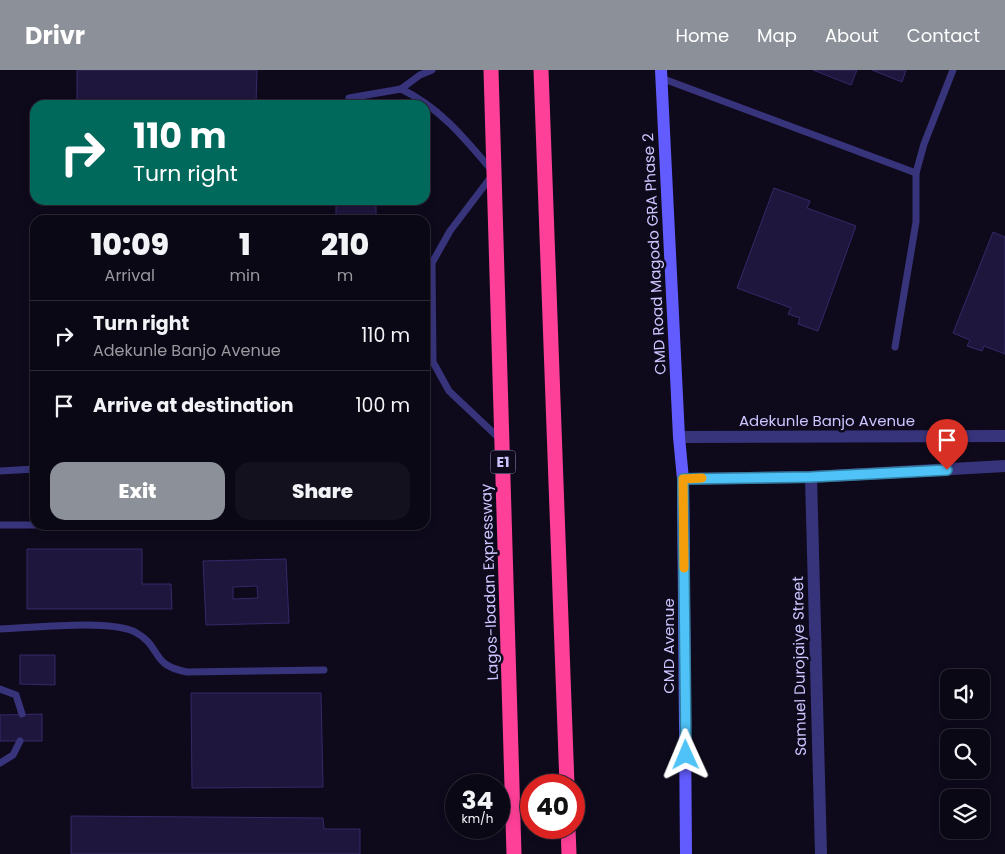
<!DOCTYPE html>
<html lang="en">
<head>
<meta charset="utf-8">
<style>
  :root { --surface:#0a0815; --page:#13111e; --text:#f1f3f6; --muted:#999aa0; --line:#2a2934; --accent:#8c9099 }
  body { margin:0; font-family:Poppins,sans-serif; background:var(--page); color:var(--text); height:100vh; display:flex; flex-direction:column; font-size:19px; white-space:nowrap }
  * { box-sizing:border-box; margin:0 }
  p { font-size:16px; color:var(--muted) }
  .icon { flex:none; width:28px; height:28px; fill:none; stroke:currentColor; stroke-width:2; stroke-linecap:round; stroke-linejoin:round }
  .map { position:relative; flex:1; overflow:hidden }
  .side { position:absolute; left:30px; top:145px; width:400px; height:315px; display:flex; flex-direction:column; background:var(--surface); border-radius:15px; box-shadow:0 2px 8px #0003,0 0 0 1px var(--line) }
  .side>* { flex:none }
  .hud { position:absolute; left:30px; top:30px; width:400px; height:105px; border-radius:15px; box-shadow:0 2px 8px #0003,0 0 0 1px var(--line); background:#00695c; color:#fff; overflow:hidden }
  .buttons { position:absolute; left:940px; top:599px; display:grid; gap:10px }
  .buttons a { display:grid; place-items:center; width:50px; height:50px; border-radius:10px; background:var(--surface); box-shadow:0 2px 8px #0003,0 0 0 1px var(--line); font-size:25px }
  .speed { position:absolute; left:445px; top:704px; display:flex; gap:10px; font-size:25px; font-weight:700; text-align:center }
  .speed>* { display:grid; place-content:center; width:65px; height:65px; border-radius:50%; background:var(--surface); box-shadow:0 2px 8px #0003,0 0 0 1px var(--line); line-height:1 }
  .speed small { font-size:12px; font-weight:400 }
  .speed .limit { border:8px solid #d22; background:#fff; color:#111 }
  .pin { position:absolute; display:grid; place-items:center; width:42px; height:42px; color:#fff; margin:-51px -21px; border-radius:50% 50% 50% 0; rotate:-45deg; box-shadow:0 0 5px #0007 }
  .pin .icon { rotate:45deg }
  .me { position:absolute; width:55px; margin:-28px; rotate:359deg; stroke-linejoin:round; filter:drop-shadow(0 0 4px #0008) }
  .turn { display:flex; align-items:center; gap:18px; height:105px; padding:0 20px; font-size:22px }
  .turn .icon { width:65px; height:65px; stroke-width:2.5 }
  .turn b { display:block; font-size:35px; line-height:42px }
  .eta { display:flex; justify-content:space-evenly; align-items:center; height:85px; text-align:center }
  .eta b { font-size:30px; font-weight:800; line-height:35px }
  .action { display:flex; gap:10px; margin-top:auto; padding:10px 20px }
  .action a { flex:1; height:58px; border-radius:15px; background:var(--accent); color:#fff; font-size:20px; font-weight:800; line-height:58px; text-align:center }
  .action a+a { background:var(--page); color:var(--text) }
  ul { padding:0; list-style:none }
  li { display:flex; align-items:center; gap:15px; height:70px; padding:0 20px; border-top:1px solid var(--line) }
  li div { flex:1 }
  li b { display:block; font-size:19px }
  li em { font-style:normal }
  header { display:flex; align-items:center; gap:30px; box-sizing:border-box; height:70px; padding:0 25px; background:var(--accent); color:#fff }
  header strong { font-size:24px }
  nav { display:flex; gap:28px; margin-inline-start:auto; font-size:18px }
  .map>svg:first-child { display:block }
  .building { fill:#1f163d; stroke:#362869; fill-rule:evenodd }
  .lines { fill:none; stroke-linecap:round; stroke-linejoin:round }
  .lane { stroke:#38347c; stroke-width:7 }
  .street { stroke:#38347c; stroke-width:12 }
  .secondary { stroke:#625cff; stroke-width:12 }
  .highway { stroke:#ff4099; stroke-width:15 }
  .route-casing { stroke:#337fa1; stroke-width:12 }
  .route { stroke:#4fc3f7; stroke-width:9 }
  .slow { stroke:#f59e0b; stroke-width:9 }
  .labels { text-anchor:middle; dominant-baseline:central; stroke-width:5; stroke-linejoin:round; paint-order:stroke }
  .shield { fill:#0e0a1c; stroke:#938dbb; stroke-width:1 }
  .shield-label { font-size:14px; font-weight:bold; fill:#ccc5ff }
  .street-label { font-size:15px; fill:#ccc5ff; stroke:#0e0a1c }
</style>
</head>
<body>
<header>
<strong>Drivr</strong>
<nav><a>Home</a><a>Map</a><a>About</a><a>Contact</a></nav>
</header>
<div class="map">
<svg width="1005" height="784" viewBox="0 0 1005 784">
  <rect width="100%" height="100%" fill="#0e0a1c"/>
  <!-- building -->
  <g class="building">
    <path d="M77 0H257L256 35H77Z"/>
    <path d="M813 0H857L851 15Z"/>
    <path d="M872 0H906L902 12Z"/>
    <path d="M774 118 810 131 807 138 856 156 818 261 798 254 800 248 788 244 791 238 737 218Z"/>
    <path d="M336 130H376V148L336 147Z"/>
    <path d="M993 162 1005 167V284L984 276 982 281 967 276 970 270 953 263Z"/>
    <path d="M27 479H142V514H171L172 539H27Z"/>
    <path d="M286 489 289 553 206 555 203 491ZM257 516 258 528 233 529V517Z"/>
    <path d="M20 585H55V615L20 614Z"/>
    <path d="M191 623H321L323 717 192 718Z"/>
    <path d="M42 644V671H0V645Z"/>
    <path d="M71 746 323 748 324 759H360V784H71Z"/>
  </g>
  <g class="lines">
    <!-- lane -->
    <g class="lane">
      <path d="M661 8 916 103"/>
      <path d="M401 19C441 38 466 70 494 103L450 161 432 193 433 292 449 321 501 370"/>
      <path d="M349 28 401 19 420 5 432 0"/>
      <path d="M895 277 916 152V103L924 74 953 0"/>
      <path d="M0 401 35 399"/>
      <path d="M0 455H35"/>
      <path d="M0 559C32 558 109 549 135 562 163 577 149 595 187 602L324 600"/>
      <path d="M0 619 16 625 22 644"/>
      <path d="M0 693 13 685 20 671"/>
    </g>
    <!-- street -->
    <g class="street">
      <path d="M679 367 1005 366"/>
      <path d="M811 407 821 784"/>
      <path d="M683 409 811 407 1005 396"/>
    </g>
    <!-- secondary -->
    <path class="secondary" d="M661 0 679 367 683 409 686 784"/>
    <!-- highway -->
    <g class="highway">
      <path d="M491 0 514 784"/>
      <path d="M541 0 567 715"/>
      <path d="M568 758 569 784"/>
    </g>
  </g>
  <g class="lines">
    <defs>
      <path id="route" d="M686 685 683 409 811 407 947 400"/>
    </defs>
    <!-- route casing -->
    <use href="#route" class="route-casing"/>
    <!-- route -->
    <use href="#route" class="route"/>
    <!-- slow -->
    <path class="slow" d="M684 498 683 409 702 408"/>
  </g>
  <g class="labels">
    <!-- shield labels -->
    <rect class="shield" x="490.5" y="380.5" width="25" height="23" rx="4"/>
    <g class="shield-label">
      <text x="503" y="392">E1</text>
    </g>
    <!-- street labels -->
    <g class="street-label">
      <text transform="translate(654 184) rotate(-93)">CMD Road Magodo GRA Phase 2</text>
      <text x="827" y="350">Adekunle Banjo Avenue</text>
      <text transform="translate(489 512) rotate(-92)">Lagos-Ibadan Expressway</text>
      <text transform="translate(668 576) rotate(-90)">CMD Avenue</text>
      <text transform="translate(799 596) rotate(-91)">Samuel Durojaiye Street</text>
    </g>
  </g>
</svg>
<div class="buttons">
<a><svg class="icon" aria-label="sound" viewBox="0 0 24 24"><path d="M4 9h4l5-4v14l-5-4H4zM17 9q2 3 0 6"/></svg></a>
<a><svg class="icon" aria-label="search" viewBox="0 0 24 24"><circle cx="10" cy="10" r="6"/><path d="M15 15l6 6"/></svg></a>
<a><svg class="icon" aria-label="layers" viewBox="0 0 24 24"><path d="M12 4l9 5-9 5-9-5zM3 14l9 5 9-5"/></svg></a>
</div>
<div class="speed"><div>34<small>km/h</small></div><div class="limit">40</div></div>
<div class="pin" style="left:947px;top:400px;background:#d93025"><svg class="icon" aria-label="arrive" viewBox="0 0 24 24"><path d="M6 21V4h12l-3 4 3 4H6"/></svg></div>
<svg class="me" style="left:686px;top:685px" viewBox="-20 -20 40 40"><path d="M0-17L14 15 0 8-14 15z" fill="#4fc3f7" stroke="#fff" stroke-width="4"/></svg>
<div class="hud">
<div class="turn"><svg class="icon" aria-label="right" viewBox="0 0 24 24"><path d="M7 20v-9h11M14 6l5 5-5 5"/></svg><div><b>110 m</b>Turn right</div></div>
</div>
<section class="side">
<div class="eta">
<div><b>10:09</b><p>Arrival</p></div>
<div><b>1</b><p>min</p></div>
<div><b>210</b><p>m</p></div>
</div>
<ul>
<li><svg class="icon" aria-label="right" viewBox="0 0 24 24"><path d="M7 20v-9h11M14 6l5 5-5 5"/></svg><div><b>Turn right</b><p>Adekunle Banjo Avenue</p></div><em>110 m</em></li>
<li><svg class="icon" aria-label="arrive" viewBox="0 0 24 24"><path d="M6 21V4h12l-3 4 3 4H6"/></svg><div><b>Arrive at destination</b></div><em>100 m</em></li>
</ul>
<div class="action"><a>Exit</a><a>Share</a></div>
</section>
</div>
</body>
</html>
